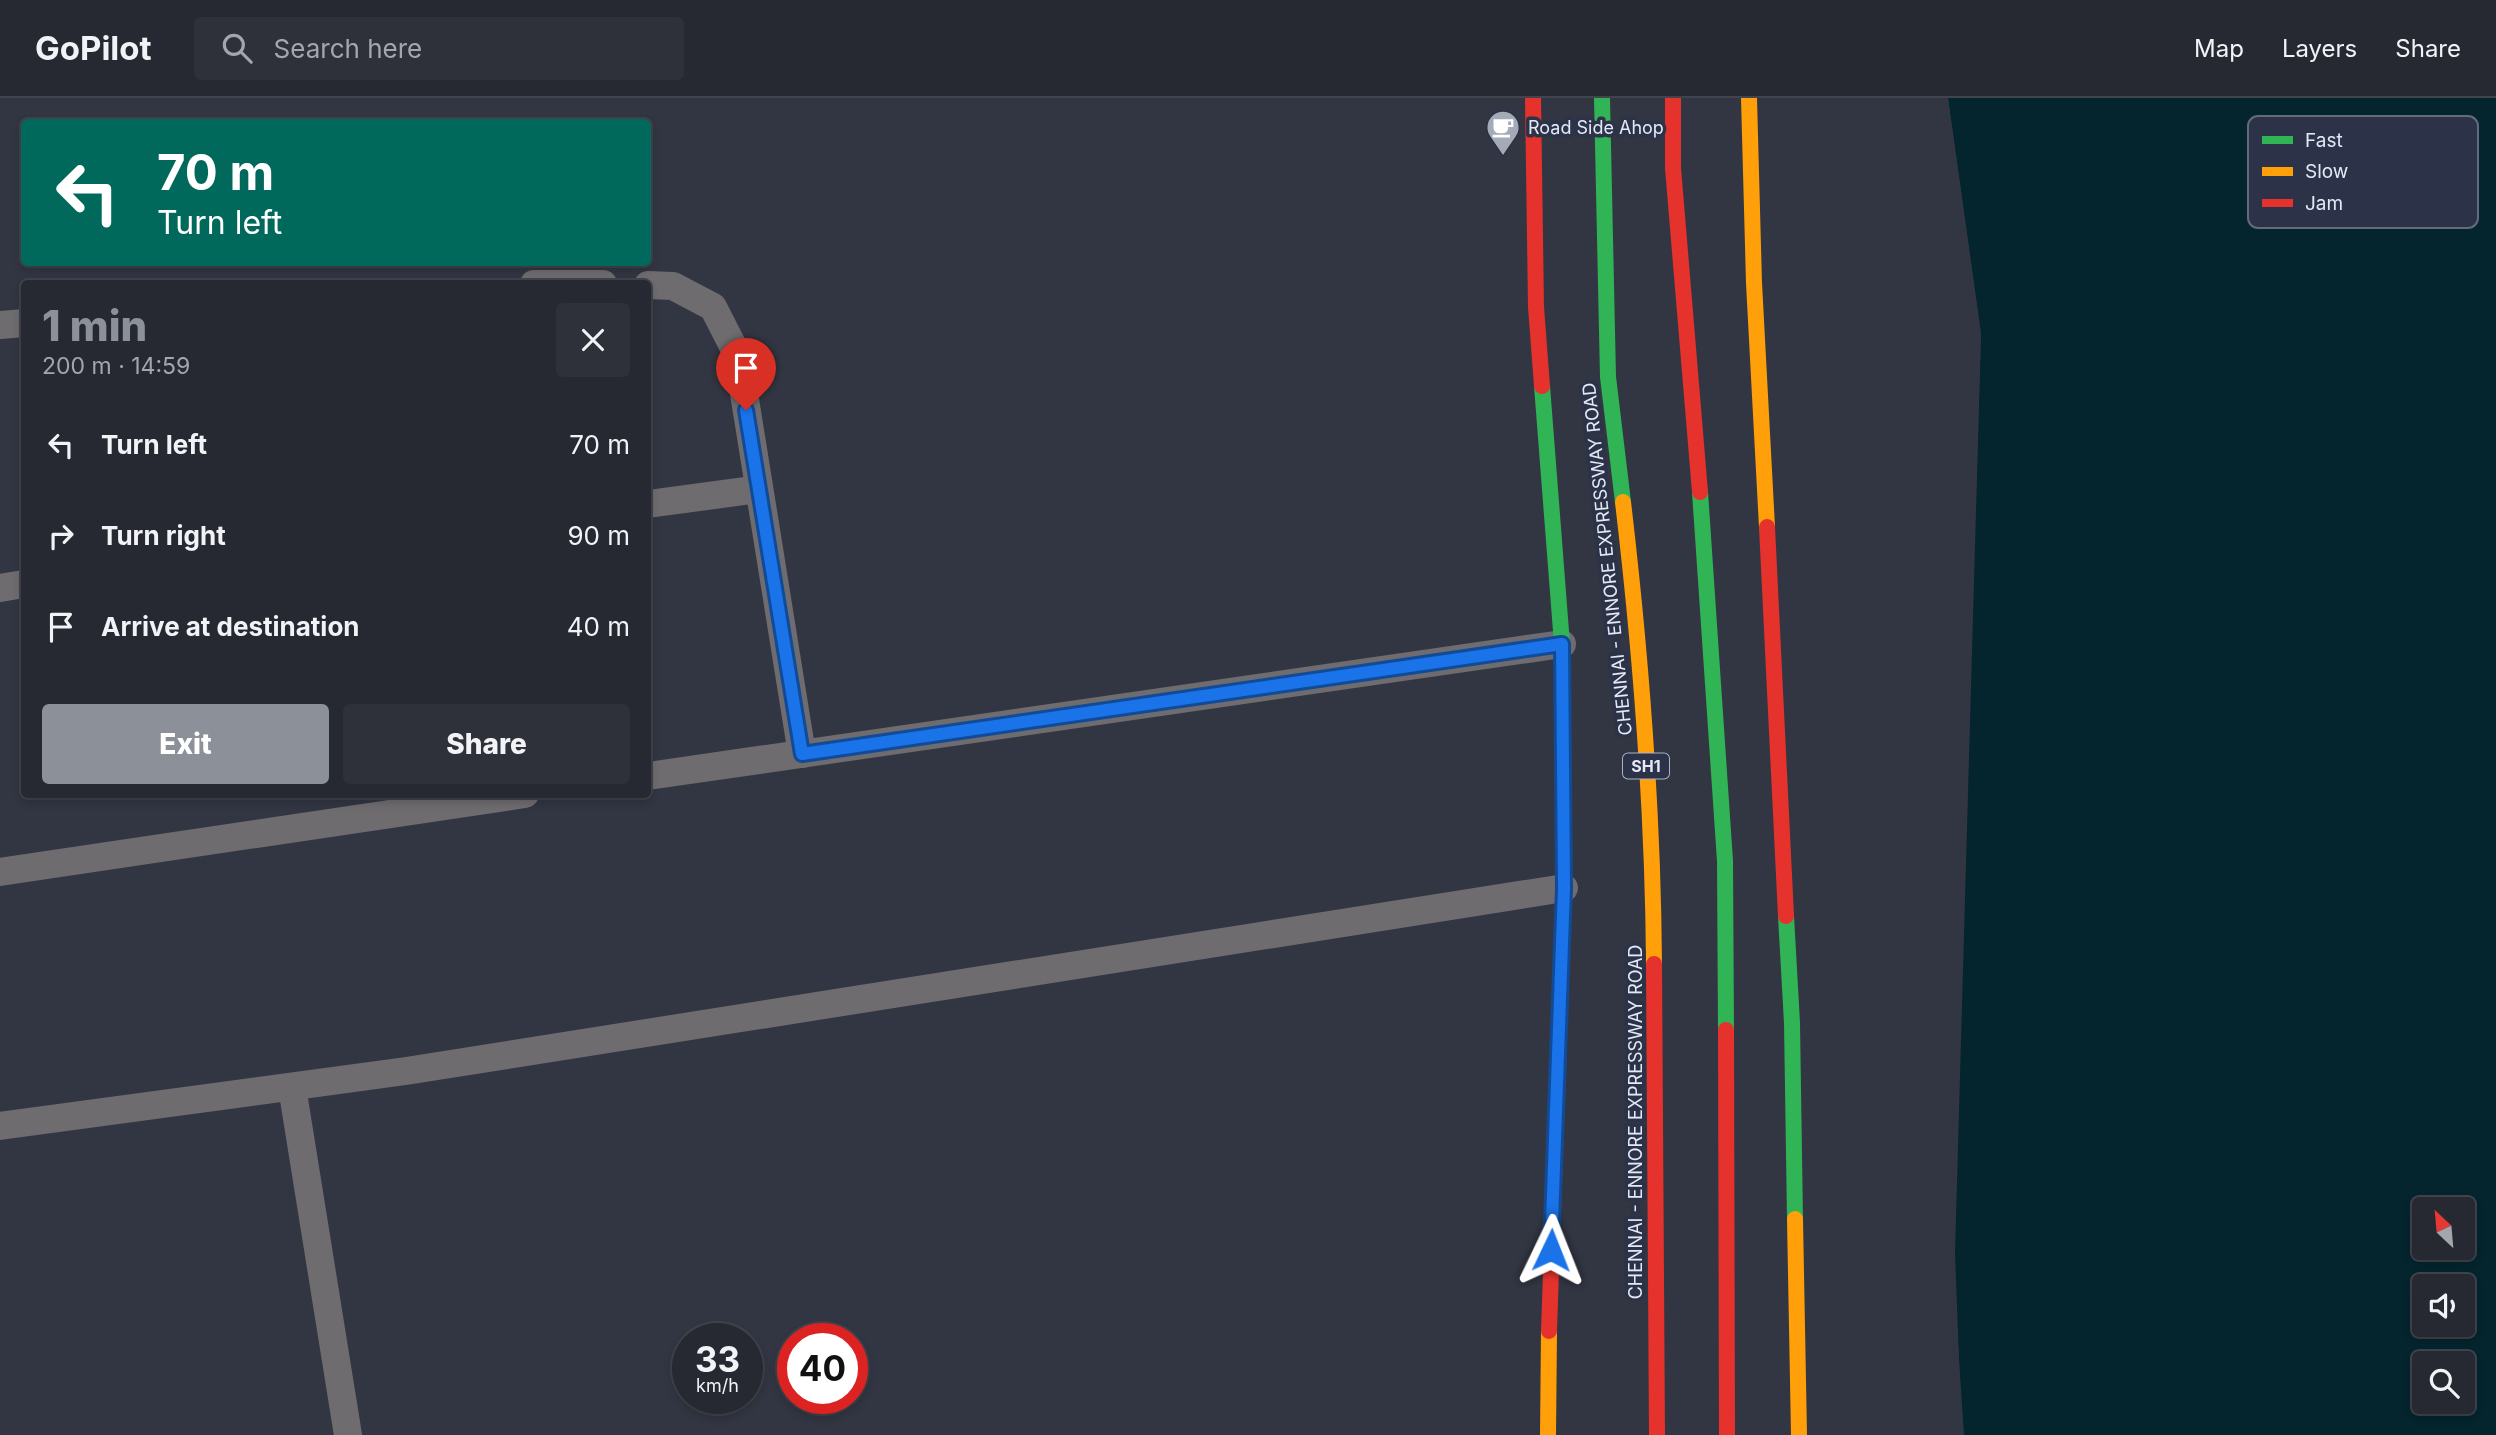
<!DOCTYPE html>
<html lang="en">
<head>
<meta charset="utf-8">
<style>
  :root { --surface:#262832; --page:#2e303a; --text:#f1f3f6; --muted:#a4a6ac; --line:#42444d; --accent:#8c9099 }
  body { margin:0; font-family:Inter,sans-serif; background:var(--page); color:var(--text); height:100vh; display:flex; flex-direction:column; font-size:26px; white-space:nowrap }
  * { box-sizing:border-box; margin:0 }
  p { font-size:23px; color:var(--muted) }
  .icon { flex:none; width:38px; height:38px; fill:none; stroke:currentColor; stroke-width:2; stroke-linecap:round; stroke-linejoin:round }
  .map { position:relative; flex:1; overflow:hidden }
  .details { position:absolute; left:21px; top:182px; width:630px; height:518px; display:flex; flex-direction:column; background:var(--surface); border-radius:7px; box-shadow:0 4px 10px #0003,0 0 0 2px var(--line) }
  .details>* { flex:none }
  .banner { position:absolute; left:21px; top:21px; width:630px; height:147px; border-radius:7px; box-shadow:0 4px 10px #0003,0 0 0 2px var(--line); background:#00695c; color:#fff; overflow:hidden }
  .needle { width:46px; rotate:334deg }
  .fabs { position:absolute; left:2412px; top:1099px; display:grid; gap:14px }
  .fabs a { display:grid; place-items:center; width:63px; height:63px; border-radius:7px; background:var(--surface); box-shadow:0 4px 10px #0003,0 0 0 2px var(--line); font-size:35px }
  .speed { position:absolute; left:672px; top:1225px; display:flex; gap:14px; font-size:35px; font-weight:700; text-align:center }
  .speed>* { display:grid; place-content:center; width:91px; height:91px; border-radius:50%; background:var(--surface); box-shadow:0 4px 10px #0003,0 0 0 2px var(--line); line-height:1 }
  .speed small { font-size:18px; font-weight:400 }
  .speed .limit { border:10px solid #d22; background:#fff; color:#111 }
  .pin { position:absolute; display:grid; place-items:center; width:60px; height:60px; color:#fff; margin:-72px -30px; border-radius:50% 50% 50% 0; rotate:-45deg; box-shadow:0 0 7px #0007 }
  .pin .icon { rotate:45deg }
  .me { position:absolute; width:77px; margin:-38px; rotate:2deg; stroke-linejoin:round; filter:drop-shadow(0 0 5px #0008) }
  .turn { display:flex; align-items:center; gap:24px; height:147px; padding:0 21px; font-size:32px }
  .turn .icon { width:91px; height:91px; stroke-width:2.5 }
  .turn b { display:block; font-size:49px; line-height:60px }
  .round { display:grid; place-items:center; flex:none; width:74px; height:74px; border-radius:7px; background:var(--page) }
  .headline { display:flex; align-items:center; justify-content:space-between; height:119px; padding:0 21px }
  h1 { font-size:42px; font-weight:800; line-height:52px; color:var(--accent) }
  .button { display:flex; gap:14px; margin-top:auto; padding:14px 21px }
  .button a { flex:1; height:80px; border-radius:7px; background:var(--accent); color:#fff; font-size:28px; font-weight:800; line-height:80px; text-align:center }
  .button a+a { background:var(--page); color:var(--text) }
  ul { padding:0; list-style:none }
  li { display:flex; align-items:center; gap:21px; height:91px; padding:0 21px }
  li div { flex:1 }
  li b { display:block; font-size:26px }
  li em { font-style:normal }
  header { display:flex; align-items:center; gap:42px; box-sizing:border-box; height:98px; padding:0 35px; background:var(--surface); border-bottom:2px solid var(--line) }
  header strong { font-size:33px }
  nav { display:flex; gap:38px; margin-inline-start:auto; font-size:24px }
  .search { width:490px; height:63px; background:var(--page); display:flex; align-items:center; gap:18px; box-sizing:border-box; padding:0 24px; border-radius:7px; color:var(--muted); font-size:26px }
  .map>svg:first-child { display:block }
  .water { fill:#04242e; fill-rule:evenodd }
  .pier { fill:#323642 }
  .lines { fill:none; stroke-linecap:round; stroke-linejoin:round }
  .lane { stroke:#6e6c6f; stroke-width:28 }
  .fast { stroke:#30b455; stroke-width:16 }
  .slow { stroke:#ff9f0a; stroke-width:16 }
  .jam { stroke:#e5322d; stroke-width:16 }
  .route-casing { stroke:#114b97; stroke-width:18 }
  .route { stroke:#1a73e8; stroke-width:12 }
  .labels { text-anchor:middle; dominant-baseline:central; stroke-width:7; stroke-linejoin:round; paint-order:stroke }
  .shield { fill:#2c3348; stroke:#acb2c2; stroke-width:2 }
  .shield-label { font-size:16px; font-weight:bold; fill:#e3e9f6 }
  .poi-label { font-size:18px; fill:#e3e9f6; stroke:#2c3348; text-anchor:start }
  .street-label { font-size:18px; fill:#e3e9f6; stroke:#2c3348 }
  .key { fill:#2c3348; stroke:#636a7c; stroke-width:2 }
  .key-label { font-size:19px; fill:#e3e9f6 }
</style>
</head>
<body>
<header>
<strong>GoPilot</strong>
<div class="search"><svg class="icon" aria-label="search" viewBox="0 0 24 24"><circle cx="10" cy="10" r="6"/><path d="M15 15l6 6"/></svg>Search here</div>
<nav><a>Map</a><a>Layers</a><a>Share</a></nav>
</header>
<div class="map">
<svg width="2496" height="1337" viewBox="0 0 2496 1337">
  <rect width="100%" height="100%" fill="#323642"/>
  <!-- water -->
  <path class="water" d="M1948 0H2496V1337H1964L1952 1155 1981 236ZM2424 1111H2462V1150H2424ZM2424 1188H2462V1227H2424ZM2424 1265H2462V1304H2424Z"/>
  <!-- pier -->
  <path class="pier" d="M1945 0H1948L1981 236 1955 1155 1961 1314 1958 1316 1948 1155 1978 236Z"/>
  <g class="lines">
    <!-- lane -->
    <g class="lane">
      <path d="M534 186H603"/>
      <path d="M648 187 673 188 713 209 738 258 802 656"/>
      <path d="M0 227 24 225"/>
      <path d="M648 406 759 391"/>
      <path d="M0 490 24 486"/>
      <path d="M648 678 1562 546"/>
      <path d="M0 774 525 696"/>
      <path d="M292 989 348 1337"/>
      <path d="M0 1028 406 973 1564 790"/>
    </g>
    <!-- fast -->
    <g class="fast">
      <path d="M1602 0 1608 279 1623 404"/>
      <path d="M1542 288 1562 546 1563 671"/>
      <path d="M1700 394 1725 763 1726 932"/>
      <path d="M1786 818 1792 925 1795 1121"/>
    </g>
    <!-- slow -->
    <g class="slow">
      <path d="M1749 0 1754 185 1767 429"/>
      <path d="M1623 404C1641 557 1653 711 1654 866"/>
      <path d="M1795 1121 1799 1337"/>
      <path d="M1548 1337 1549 1233"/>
    </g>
    <!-- jam -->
    <g class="jam">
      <path d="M1533 0 1536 209 1542 288"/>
      <path d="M1673 0V70L1700 394"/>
      <path d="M1767 429 1786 818"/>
      <path d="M1654 866 1657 1337"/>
      <path d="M1726 932 1727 1337"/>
      <path d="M1549 1233 1564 790 1563 671"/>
    </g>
  </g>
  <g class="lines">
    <defs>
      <path id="route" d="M746 312 802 656 1562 546 1564 790 1551 1152"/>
    </defs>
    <!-- route casing -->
    <use href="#route" class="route-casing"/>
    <!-- route -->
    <use href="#route" class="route"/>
  </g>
  <!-- icons -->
  <defs>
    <symbol id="cafe-pin" viewBox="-11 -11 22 30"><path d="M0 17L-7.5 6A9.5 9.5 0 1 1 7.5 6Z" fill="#a5aab7" stroke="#2c3348"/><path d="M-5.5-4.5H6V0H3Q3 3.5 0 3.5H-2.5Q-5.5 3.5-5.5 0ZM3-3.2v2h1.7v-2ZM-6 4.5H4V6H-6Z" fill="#fff"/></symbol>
  </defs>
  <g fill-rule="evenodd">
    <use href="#cafe-pin" x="1484" y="10" width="38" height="52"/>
  </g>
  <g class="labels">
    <!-- shield labels -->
    <rect class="shield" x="1623" y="655.5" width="46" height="25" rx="5"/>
    <g class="shield-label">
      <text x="1646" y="668">SH1</text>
    </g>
    <!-- poi labels -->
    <g class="poi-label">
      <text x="1528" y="29">Road Side Ahop</text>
    </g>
    <!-- street labels -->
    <g class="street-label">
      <text transform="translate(1607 461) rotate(-96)">CHENNAI - ENNORE EXPRESSWAY ROAD</text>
      <text transform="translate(1635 1024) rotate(-90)">CHENNAI - ENNORE EXPRESSWAY ROAD</text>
    </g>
  </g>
  <!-- legend -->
  <rect x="2248" y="18" width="230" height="112" rx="10" class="key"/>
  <rect x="2262" y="38" width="31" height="8" fill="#30b455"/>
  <rect x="2262" y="69" width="31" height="9" fill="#ff9f0a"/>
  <rect x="2262" y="101" width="31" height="8" fill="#e5322d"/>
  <g class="key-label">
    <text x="2305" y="49">Fast</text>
    <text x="2305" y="80">Slow</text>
    <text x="2305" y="112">Jam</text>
  </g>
</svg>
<div class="fabs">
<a><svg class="needle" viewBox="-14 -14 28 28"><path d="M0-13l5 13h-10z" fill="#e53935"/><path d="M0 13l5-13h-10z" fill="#a4a6ac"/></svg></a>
<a><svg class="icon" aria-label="sound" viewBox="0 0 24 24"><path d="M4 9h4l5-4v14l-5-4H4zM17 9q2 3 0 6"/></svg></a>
<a><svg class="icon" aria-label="search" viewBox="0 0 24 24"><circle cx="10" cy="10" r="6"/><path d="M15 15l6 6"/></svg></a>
</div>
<div class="speed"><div>33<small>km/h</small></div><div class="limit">40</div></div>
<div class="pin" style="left:746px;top:312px;background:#d93025"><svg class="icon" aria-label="arrive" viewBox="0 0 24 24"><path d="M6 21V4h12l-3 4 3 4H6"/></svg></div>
<svg class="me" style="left:1551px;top:1152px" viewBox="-20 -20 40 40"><path d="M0-17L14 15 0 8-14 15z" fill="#1a73e8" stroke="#fff" stroke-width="4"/></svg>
<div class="banner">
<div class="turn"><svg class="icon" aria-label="left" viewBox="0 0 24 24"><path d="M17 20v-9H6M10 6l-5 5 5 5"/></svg><div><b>70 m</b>Turn left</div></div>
</div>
<section class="details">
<div class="headline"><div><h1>1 min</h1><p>200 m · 14:59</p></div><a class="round"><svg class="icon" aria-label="close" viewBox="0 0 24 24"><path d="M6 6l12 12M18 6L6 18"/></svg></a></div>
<ul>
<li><svg class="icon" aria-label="left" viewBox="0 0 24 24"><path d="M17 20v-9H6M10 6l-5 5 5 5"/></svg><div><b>Turn left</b></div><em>70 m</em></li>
<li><svg class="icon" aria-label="right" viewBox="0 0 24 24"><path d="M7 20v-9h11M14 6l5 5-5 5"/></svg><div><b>Turn right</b></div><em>90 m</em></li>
<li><svg class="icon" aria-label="arrive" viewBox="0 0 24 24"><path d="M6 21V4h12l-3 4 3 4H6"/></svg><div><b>Arrive at destination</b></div><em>40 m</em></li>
</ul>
<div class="button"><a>Exit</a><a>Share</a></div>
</section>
</div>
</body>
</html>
